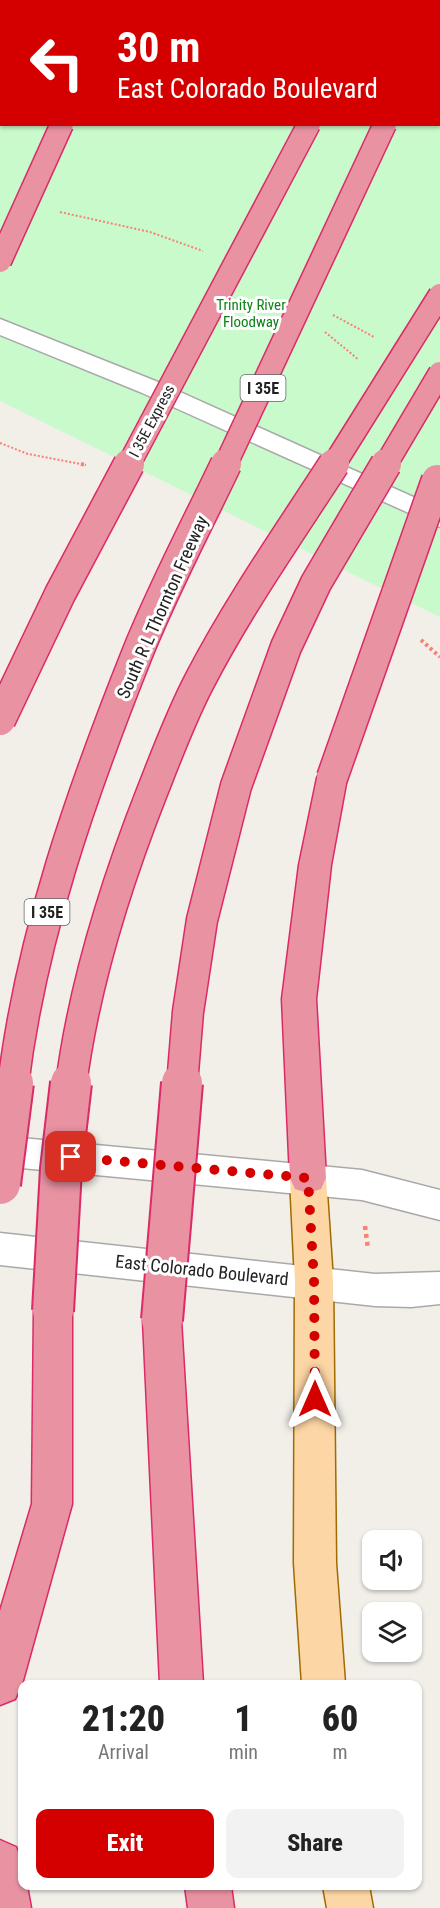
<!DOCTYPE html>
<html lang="en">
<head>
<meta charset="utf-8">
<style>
  :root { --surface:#fff; --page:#f2f2f2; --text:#222; --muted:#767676; --accent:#d40000 }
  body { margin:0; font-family:"Roboto Condensed",sans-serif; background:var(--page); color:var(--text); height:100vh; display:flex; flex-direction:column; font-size:22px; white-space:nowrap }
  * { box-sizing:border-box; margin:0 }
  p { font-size:20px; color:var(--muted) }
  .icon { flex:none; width:33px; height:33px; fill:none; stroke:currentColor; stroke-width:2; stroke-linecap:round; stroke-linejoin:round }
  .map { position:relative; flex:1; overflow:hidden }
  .sheet { position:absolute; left:18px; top:1680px; width:404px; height:210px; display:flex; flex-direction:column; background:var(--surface); border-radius:12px; box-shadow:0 2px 4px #0004 }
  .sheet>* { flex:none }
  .banner { position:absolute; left:0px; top:0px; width:441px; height:126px; box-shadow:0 2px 4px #0004; background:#d40000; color:#fff; overflow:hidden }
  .controls { position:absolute; left:362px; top:1530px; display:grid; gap:12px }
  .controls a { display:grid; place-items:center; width:60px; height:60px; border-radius:12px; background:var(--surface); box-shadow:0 2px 4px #0004; font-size:30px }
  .pin { position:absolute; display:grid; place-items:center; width:51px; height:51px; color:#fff; margin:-26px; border-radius:12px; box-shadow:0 3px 9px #0006 }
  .me { position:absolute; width:66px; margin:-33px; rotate:0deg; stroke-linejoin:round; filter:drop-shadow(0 0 4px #0008) }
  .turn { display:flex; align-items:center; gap:21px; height:126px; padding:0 18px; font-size:27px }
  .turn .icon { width:78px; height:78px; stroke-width:2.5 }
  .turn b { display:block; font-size:42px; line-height:51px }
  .eta { display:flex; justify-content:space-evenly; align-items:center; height:102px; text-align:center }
  .eta b { font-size:36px; font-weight:800; line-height:42px }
  .button { display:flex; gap:12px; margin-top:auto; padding:12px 18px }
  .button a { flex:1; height:69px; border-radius:12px; background:var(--accent); color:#fff; font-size:24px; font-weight:800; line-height:69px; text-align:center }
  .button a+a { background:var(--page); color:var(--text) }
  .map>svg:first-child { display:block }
  .park { fill:#c8facc; fill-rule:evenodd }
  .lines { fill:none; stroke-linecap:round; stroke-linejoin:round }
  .minor-casing { stroke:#a9a9a9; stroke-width:3 }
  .major-casing { stroke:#a06b00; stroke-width:3 }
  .highway-casing { stroke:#dc2a67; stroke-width:3 }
  .path-far2 { stroke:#fa8072; stroke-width:2; stroke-dasharray:2 2; stroke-linecap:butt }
  .path-far1 { stroke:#fa8072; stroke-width:4; stroke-dasharray:3 3; stroke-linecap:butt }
  .path { stroke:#fa8072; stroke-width:4.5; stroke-dasharray:4 4; stroke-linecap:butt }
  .minor { fill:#fff; fill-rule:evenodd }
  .major { fill:#fcd6a4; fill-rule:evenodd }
  .highway { fill:#e892a2; fill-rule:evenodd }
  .highway-bridge-far2-casing { stroke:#dc2a67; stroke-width:25; stroke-linecap:butt }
  .highway-bridge-far1-casing { stroke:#dc2a67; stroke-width:33; stroke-linecap:butt }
  .highway-bridge-casing { stroke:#dc2a67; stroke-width:44; stroke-linecap:butt }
  .highway-bridge-far2 { stroke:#e892a2; stroke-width:22 }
  .highway-bridge-far1 { stroke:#e892a2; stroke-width:30 }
  .highway-bridge { stroke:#e892a2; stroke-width:40 }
  .route { stroke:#d40000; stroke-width:10; stroke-dasharray:0 18 }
  .labels { text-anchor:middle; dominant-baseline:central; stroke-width:6; stroke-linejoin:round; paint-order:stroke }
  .far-park-label { font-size:15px; fill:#0c8416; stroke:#fff }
  .far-street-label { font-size:15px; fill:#222; stroke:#fff }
  .shield { fill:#fff; stroke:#646464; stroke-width:1.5 }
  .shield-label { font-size:16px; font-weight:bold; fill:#222 }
  .street-label { font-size:18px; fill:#222; stroke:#fff }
</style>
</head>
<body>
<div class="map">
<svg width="440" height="1908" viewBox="0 0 440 1908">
  <rect width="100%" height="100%" fill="#f2efe9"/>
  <!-- park -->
  <path class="park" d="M0 0H440V617L0 401ZM2 2H440V124H2Z"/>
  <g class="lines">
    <defs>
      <g id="minor">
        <path d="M0 319 158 382 440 509V527L140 392 0 335Z"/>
        <path d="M0 1136 362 1170 440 1190V1220L362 1200 0 1166Z"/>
        <path d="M0 1233 375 1274 440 1272V1304L411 1307 375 1306 0 1265Z"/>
      </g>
      <g id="major">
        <path d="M308 1163 321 1167 326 1178 333 1281 336 1563 345 1684H302L294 1563 295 1281 290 1178 295 1167Z"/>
        <path d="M323 1886H369L373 1908H327Z"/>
      </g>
      <g id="highway">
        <path d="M0 0H19V2H2V5Z"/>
        <rect x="109" y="0" width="20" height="2"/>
        <path d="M365 0H385L364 2Z"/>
        <path d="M0 45H2L0 63Z"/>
        <path d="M332 767 343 770 347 778 331 865 316 999 326 1178 321 1189 308 1193 295 1189 290 1178 282 999 299 865 317 778 321 770Z"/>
        <path d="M53 1294 66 1299 72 1311V1504L22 1684 15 1699 0 1705V1611L32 1504 34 1311 40 1299Z"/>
        <path d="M162 1303 175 1308 181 1320 203 1684H160L143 1320 149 1308Z"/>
        <path d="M0 1840 16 1847 22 1862V1886H27L31 1908H0Z"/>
        <path d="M185 1886H231L234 1908H188Z"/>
      </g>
    </defs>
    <!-- minor casing -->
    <use href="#minor" class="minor-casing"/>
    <!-- major casing -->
    <use href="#major" class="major-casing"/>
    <!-- highway casing -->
    <use href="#highway" class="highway-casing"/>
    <!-- path-far2 -->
    <g class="path-far2">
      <path d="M60 212 150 232 203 251"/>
      <path d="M333 315 374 337"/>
      <path d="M325 332 359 360"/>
      <path d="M0 443 28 454 86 465"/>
    </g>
    <!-- path-far1 -->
    <g class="path-far1">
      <path d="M81 464 86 465"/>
      <path d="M421 640 440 657"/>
    </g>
    <!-- path -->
    <path class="path" d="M365 1226 368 1249"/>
    <!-- minor -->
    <use href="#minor" class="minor"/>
    <!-- major -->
    <use href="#major" class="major"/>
    <!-- highway -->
    <use href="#highway" class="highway"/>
    <defs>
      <g id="highway-bridge-far2">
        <path d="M0 261 62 124"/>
        <path d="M128 466 309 124"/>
        <path d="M225 466 385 124"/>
        <path d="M333 466 440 295"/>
        <path d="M385 466 440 373"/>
      </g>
      <g id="highway-bridge-far1">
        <path d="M0 720 60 594 129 464"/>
        <path d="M332 778 437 480"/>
        <path d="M13 1085C31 936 82 792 137 654 163 589 196 527 226 464"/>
        <path d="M71 1085C84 984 115 886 152 792 167 754 181 716 200 680 239 605 288 535 334 464"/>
        <path d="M182 1085 188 1012 202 920 236 786 286 647 316 583 386 464"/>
      </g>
      <g id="highway-bridge">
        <path d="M0 1184 13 1083"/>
        <path d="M53 1311 61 1169 71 1083"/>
        <path d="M162 1320 182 1083"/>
      </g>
    </defs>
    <!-- highway-bridge-far2 casing -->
    <use href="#highway-bridge-far2" class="highway-bridge-far2-casing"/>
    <!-- highway-bridge-far1 casing -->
    <use href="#highway-bridge-far1" class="highway-bridge-far1-casing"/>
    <!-- highway-bridge casing -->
    <use href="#highway-bridge" class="highway-bridge-casing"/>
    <!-- highway-bridge-far2 -->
    <use href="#highway-bridge-far2" class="highway-bridge-far2"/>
    <!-- highway-bridge-far1 -->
    <use href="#highway-bridge-far1" class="highway-bridge-far1"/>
    <!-- highway-bridge -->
    <use href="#highway-bridge" class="highway-bridge"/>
  </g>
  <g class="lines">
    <!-- route -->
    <path class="route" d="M71 1157 308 1178 314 1281 315 1399"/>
  </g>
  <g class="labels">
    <!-- far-park labels -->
    <g class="far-park-label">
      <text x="251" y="305">Trinity River<tspan x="251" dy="17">Floodway</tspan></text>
    </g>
    <!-- far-street labels -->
    <g class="far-street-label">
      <text transform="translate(152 421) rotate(-62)">I 35E Express</text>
    </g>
    <!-- shield labels -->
    <g class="shield">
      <rect x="240.5" y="375" width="45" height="26" rx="4.5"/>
      <rect x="24.5" y="899" width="45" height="26" rx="4.5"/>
    </g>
    <g class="shield-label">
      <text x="263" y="388">I 35E</text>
      <text x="47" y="912">I 35E</text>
    </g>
    <!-- street labels -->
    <g class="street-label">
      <text transform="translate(162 607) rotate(-66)">South R L Thornton Freeway</text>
      <text transform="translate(202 1270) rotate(6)">East Colorado Boulevard</text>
    </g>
  </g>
</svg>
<div class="controls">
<a><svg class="icon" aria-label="sound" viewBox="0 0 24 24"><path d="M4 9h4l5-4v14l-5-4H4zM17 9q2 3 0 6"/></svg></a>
<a><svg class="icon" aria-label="layers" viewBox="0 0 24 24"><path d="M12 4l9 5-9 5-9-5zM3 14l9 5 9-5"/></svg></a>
</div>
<div class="pin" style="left:71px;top:1157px;background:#d93025"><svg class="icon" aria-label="arrive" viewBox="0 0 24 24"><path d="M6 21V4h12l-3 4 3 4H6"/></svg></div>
<svg class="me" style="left:315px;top:1399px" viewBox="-20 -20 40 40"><path d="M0-17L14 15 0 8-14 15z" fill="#d40000" stroke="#fff" stroke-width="4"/></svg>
<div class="banner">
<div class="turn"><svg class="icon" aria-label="left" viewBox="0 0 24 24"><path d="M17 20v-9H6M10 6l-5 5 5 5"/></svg><div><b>30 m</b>East Colorado Boulevard</div></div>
</div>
<section class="sheet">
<div class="eta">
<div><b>21:20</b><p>Arrival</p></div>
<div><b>1</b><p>min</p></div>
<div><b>60</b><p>m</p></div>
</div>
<div class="button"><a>Exit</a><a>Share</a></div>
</section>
</div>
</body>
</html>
